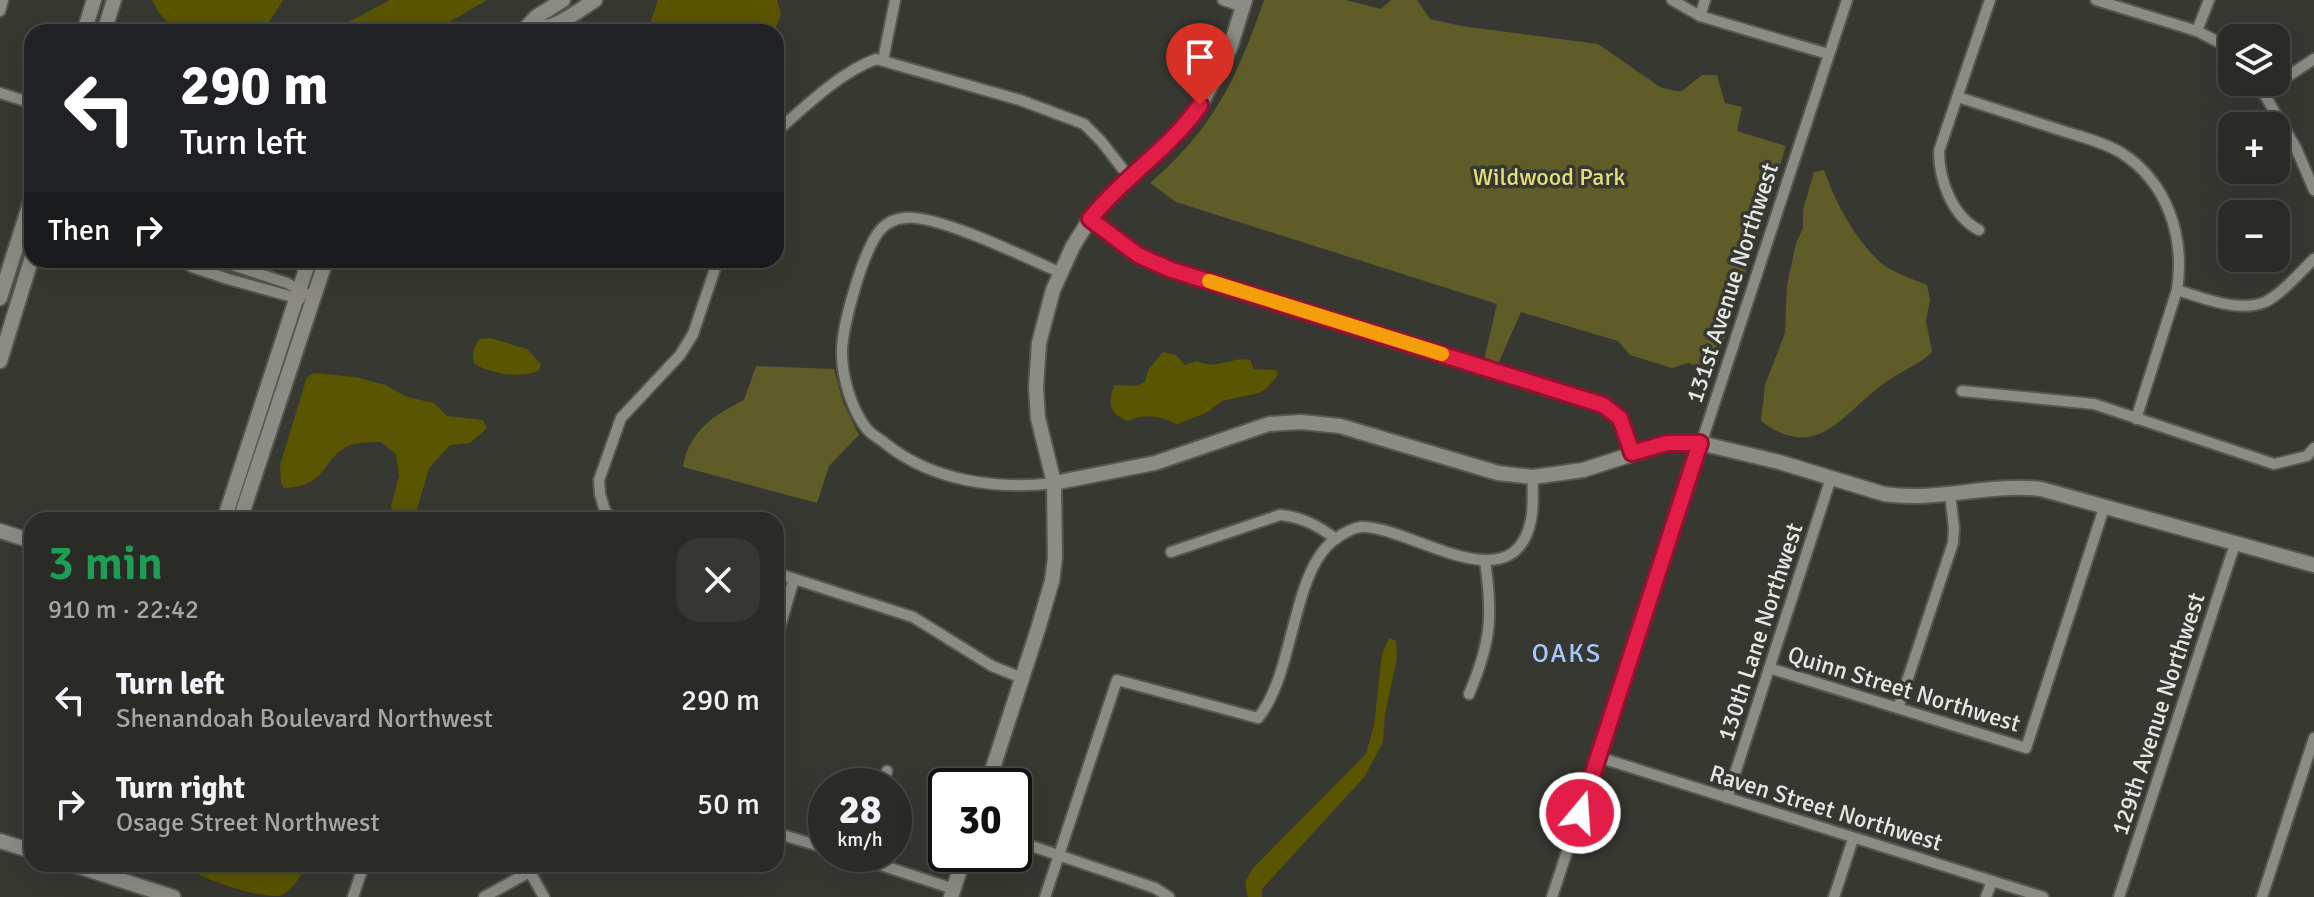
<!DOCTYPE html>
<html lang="en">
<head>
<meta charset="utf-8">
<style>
  :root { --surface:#2a2a26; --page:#363632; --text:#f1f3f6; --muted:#a5a7a7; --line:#464643 }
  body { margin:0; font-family:Signika,sans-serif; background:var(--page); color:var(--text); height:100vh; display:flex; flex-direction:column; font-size:30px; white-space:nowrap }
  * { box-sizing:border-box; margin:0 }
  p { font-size:26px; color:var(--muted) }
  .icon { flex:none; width:44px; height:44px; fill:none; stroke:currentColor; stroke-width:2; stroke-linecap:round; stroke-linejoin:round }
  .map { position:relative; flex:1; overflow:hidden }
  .side { position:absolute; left:24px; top:512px; width:760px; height:360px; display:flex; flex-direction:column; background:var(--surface); border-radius:24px; box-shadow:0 8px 32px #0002,0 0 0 2px var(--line) }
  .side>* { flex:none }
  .banner { position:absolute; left:24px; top:24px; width:760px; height:244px; border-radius:24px; box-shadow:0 8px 32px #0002,0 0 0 2px var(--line); background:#202124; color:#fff; overflow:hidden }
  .tools { position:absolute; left:2218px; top:24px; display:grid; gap:16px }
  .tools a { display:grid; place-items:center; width:72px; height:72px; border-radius:16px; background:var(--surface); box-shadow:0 8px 32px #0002,0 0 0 2px var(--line); font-size:40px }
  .speed { position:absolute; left:808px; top:768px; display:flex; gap:16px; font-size:40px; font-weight:700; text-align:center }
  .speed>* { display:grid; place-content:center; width:104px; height:104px; border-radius:50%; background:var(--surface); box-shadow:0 8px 32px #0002,0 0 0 2px var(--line); line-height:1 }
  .speed small { font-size:20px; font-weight:400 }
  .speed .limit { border:4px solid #111; border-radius:12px; background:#fff; color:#111 }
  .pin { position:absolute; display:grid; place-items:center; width:68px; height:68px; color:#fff; margin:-82px -34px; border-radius:50% 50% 50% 0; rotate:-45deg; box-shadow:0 0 8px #0007 }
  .pin .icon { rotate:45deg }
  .me { position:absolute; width:88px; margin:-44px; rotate:18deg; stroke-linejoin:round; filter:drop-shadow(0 0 6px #0008) }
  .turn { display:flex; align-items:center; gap:28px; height:168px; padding:0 24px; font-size:36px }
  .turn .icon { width:104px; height:104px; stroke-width:2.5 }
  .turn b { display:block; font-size:56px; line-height:68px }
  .then { display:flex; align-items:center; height:76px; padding:0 24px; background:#0003; gap:16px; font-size:30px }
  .round { display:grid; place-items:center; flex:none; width:84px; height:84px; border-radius:24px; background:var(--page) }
  .summary { display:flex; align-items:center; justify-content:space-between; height:136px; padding:0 24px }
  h1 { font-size:48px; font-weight:600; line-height:60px; color:#1e9e55 }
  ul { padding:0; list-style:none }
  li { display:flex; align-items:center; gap:24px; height:104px; padding:0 24px }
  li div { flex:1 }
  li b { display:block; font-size:30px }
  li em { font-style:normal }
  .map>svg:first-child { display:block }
  .green { fill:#5f5c27 }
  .water { fill:#5a5500 }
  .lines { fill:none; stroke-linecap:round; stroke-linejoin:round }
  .street-casing { stroke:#575752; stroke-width:14 }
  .secondary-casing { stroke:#575752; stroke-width:18 }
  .street { stroke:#8c8c85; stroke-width:10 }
  .secondary { stroke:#8c8c85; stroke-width:14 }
  .route-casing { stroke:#92132f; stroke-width:20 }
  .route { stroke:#e11d48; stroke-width:14 }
  .slow { stroke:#f59e0b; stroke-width:14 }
  .labels { text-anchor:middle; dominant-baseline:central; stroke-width:7; stroke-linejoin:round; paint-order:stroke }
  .park-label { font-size:24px; fill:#e4df79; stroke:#383832 }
  .street-label { font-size:24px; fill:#e7e7e3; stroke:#383832 }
  .neighbourhood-label { font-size:26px; letter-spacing:2px; fill:#a7cafc; stroke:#383832 }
</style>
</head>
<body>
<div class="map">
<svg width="2314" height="897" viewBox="0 0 2314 897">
  <rect width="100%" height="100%" fill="#383832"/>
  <!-- green -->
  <g class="green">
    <path d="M1264 0H1346L1381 9 1391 0H1417L1430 19 1461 26 1598 44 1660 87 1675 91H1682L1702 75H1717L1725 103 1742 107 1737 131 1786 146 1714 371 1688 363 1672 368 1630 355 1618 341 1521 312 1498 364 1484 360 1497 304 1176 202 1150 183C1214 128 1237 78 1264 0Z"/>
    <path d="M1824 170C1836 204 1854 238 1881 263 1893 273 1913 279 1927 285L1930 300 1926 321 1932 352C1919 365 1901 371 1886 382 1842 413 1818 464 1761 421L1765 385 1785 333 1787 286 1796 243 1803 228V210L1814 172Z"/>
    <path d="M756 366 834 369 843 402 859 435 829 466 817 503 683 467C688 432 715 414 744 400Z"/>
  </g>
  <!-- water -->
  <g class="water">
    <path d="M152 0H283C276 11 268 28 253 32 246 34 235 32 228 32 195 32 167 35 152 0Z"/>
    <path d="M390 0H487L432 32H330Z"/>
    <path d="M658 0H777L781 14 774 32H655L651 20Z"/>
    <path d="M491 338 527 349 541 364 539 370C523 379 488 374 474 363 472 353 473 346 480 339Z"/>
    <path d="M1163 352 1176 355 1185 365 1197 361C1217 371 1231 356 1250 360L1254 369 1276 370 1278 375 1267 388 1259 393 1222 401 1206 413 1177 424C1158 416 1148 413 1128 421 1109 414 1108 403 1114 385L1137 386 1145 382 1148 370Z"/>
    <path d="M314 373 355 377 385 385 407 397 434 403 447 416 483 420 487 428 470 443 450 445 429 468 414 520H397L391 506 399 476 396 454 381 442C370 442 358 442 348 446 322 459 327 487 284 488L281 484 280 465 307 377Z"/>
    <path d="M1389 638 1396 641 1397 658 1385 714 1383 742 1365 776 1262 889V897H1248L1245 882 1253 868 1366 754 1374 725 1382 654Z"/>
    <path d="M193 864H308C300 875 293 892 279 896 260 897 206 882 191 869Z"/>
  </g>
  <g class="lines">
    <defs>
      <g id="street">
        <path d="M1223 0 1243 7"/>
        <path d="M1672 0 1700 16 1828 54"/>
        <path d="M2096 0 2197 31 2232 49"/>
        <path d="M0 11 3 0"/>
        <path d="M1700 16 1705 0"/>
        <path d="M2197 31 2209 0"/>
        <path d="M883 60 895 0"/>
        <path d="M2257 82 2296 148 2314 190"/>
        <path d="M2264 92 2314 59"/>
        <path d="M0 93 32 103"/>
        <path d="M1958 97C1993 108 2028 120 2063 131 2082 137 2103 142 2120 152 2168 182 2185 237 2177 290L2136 419"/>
        <path d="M776 132C806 106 839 73 876 59L1020 100 1084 124 1101 141 1129 177"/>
        <path d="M1090 219 1152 263 1603 405 1620 418 1632 453"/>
        <path d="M1979 230C1952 216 1939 180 1939 151L1990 0"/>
        <path d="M182 260 192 267 228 279 300 299"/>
        <path d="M217 260 287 283 314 298"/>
        <path d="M2177 290C2203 298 2239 313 2265 302 2283 293 2300 272 2314 259"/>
        <path d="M1962 391 2094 404 2274 464 2307 456 2314 448"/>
        <path d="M1054 483C996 490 933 481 886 444 880 439 872 435 867 429 852 411 842 377 842 354 841 328 864 246 882 228 888 222 896 219 904 218 935 213 1027 258 1059 272"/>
        <path d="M614 520 605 511 600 494 599 480 621 418 680 355 693 334 718 260"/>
        <path d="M1171 552 1280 515C1302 517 1317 525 1336 539"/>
        <path d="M776 573 913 617 992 666 1022 678"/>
        <path d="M776 640 794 579"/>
        <path d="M1769 668 2026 748 2105 505"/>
        <path d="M1469 694C1491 642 1493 617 1485 561"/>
        <path d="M1898 708 1953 543 1954 528 1950 494"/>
        <path d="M1598 757 2043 897"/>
        <path d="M884 786 887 771"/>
        <path d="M1727 798 1831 478"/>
        <path d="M776 833 826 848"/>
        <path d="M1014 840 1155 888 1169 897"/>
        <path d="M847 854 954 889"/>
        <path d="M530 872 544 897"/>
        <path d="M353 897 364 864"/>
        <path d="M484 897 544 864"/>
        <path d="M1045 897 1117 680 1258 718C1295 673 1291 573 1334 540 1342 534 1351 528 1361 527 1409 525 1513 607 1531 520 1534 506 1532 491 1533 477"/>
        <path d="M1552 897 1847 0"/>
        <path d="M1834 897 1853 839"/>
        <path d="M1986 897 1992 881"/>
        <path d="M2119 897 2235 544"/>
        <path d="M2262 897 2314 738"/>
      </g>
      <g id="secondary">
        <path d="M528 28C552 33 576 12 595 0"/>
        <path d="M523 31 536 17 563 0"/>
        <path d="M84 32 94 0"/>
        <path d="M104 32 114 0"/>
        <path d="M0 298 32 197"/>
        <path d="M0 361 32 257"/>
        <path d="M1054 483 1155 463 1269 424 1301 422 1340 426 1498 473 1533 477 1583 470 1667 443H1700L1779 462 1884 494C1938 502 1988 483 2041 489L2314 565"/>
        <path d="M224 520 309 260"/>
        <path d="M240 520 326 260"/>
        <path d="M0 531 32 541"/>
        <path d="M987 786 1038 629 1052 581 1055 558 1054 483 1038 418 1036 387 1039 343 1053 290 1073 246 1090 219 1129 177 1179 132 1201 104 1230 48 1245 0"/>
        <path d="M0 841 32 851"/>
        <path d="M71 864 173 897"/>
        <path d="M951 897 965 854"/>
      </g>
    </defs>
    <!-- street casing -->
    <use href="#street" class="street-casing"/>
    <!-- secondary casing -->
    <use href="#secondary" class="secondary-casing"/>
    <!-- street -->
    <use href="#street" class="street"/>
    <!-- secondary -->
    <use href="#secondary" class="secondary"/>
  </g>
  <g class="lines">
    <defs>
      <path id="route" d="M1200 105C1170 149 1123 177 1090 219L1138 255 1169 269 1603 405 1620 418 1632 453 1667 443H1700L1580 813"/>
    </defs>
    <!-- route casing -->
    <use href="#route" class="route-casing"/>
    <!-- route -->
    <use href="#route" class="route"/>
    <!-- slow -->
    <path class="slow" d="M1209 281 1442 354"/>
  </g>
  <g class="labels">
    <!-- park labels -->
    <g class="park-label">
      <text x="1549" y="177">Wildwood Park</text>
    </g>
    <!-- street labels -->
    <g class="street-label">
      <text transform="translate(1732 283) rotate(-72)">131st Avenue Northwest</text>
      <text transform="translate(1760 632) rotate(-72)">130th Lane Northwest</text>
      <text transform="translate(1904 689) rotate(17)">Quinn Street Northwest</text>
      <text transform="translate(2158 714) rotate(-72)">129th Avenue Northwest</text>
      <text transform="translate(1826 808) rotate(17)">Raven Street Northwest</text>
    </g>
    <!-- neighbourhood labels -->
    <g class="neighbourhood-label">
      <text x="1567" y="654">OAKS</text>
    </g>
  </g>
</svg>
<div class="tools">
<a><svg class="icon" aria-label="layers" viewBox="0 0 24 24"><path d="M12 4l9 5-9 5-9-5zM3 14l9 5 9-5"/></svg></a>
<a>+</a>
<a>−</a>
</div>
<div class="speed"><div>28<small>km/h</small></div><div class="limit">30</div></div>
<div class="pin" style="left:1200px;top:105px;background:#d93025"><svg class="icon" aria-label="arrive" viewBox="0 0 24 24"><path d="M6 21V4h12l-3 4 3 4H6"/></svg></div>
<svg class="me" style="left:1580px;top:813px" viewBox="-20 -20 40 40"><circle r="17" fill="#e11d48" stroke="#fff" stroke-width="3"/><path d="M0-11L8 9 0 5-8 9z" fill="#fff"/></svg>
<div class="banner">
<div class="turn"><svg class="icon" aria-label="left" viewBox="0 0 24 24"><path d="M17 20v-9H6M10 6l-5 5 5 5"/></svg><div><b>290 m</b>Turn left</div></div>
<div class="then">Then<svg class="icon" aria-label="right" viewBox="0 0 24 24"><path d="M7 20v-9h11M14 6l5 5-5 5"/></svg></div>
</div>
<section class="side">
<div class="summary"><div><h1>3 min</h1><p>910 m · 22:42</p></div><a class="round"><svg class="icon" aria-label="close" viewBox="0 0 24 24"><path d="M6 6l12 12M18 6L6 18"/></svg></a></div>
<ul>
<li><svg class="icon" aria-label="left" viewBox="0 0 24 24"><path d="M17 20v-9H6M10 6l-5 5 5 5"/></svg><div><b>Turn left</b><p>Shenandoah Boulevard Northwest</p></div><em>290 m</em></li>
<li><svg class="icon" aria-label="right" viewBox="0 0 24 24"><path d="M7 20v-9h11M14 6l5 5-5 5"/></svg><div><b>Turn right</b><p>Osage Street Northwest</p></div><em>50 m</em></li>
</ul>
</section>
</div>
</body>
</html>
